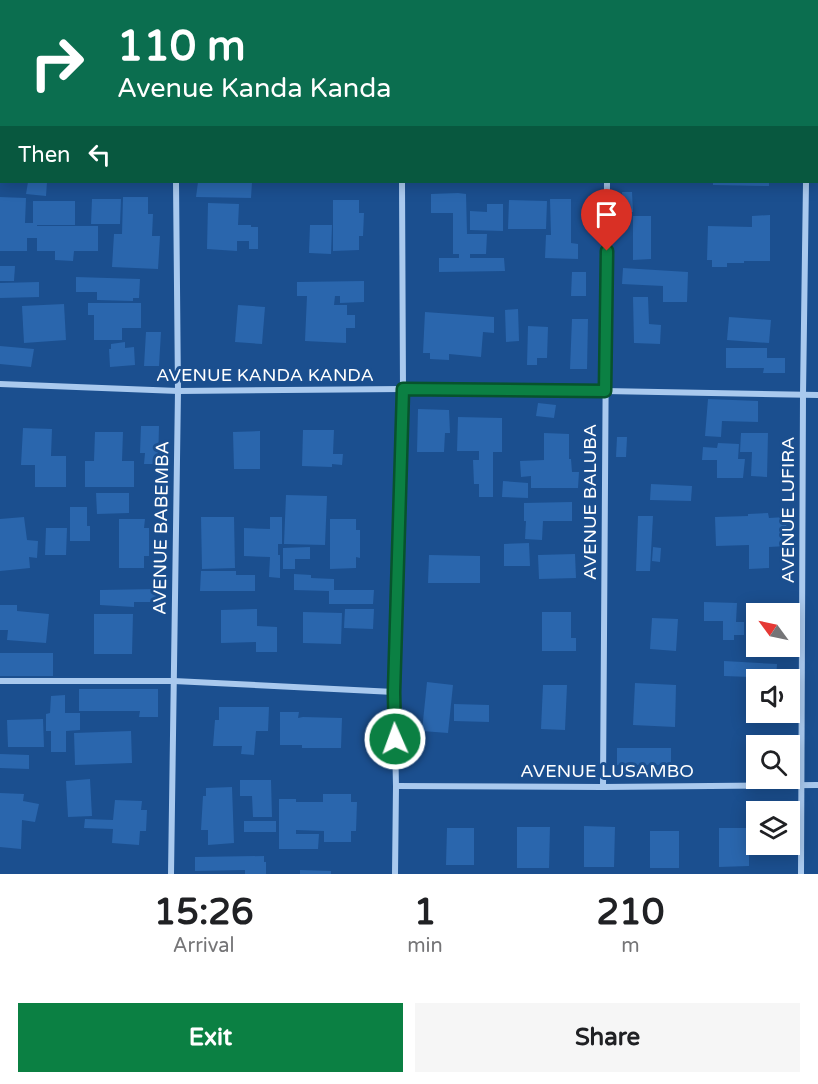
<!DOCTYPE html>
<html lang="en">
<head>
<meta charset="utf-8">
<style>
  :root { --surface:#fff; --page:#f6f6f6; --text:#202124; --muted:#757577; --accent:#0b8043 }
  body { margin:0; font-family:"Varela Round",sans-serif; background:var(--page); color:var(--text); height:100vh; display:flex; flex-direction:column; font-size:22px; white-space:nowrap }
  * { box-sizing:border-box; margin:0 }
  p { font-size:20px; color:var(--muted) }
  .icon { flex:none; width:33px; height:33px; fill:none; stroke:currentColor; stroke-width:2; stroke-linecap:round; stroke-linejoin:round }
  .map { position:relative; height:874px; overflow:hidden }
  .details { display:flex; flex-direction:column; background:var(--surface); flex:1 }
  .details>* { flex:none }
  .guide { position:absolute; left:0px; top:0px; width:819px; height:183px; box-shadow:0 3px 15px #0003; background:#0b6e4f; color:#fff; overflow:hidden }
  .needle { width:39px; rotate:303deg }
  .buttons { position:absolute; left:746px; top:603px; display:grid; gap:12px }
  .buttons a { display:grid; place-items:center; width:54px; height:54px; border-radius:0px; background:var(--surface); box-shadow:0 3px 15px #0003; font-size:30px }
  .pin { position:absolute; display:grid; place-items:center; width:51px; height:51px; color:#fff; margin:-62px -26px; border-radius:50% 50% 50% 0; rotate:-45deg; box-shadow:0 0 6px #0007 }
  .pin .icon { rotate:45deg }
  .me { position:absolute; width:66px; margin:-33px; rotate:358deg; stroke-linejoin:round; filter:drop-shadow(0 0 4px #0008) }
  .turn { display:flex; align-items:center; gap:21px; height:126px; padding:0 18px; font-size:27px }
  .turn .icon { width:78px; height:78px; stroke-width:2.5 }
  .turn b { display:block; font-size:42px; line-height:51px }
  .then { display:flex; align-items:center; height:57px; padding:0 18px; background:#0003; gap:12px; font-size:22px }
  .eta { display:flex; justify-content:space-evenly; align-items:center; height:102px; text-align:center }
  .eta b { font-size:36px; font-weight:800; line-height:42px }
  .primary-button { display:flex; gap:12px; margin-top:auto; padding:12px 18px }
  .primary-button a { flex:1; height:69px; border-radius:0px; background:var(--accent); color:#fff; font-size:24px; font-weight:800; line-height:69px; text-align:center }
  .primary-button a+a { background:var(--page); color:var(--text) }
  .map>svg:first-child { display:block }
  .building { fill:#2a66ad }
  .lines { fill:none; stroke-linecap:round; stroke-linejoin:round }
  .street { stroke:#a9c9ee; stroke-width:6 }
  .route-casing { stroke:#07532c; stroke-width:15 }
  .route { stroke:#0b8043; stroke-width:10 }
  .labels { text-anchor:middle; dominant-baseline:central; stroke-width:6; stroke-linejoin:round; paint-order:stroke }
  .street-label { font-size:18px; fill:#fff; stroke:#1b4f8f }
</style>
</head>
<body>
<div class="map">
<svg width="818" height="874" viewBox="0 0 818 874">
  <rect width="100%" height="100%" fill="#1b4f8f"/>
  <!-- building -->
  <g class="building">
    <path d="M28 182H47L46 196 26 194Z"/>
    <path d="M198 182H252L251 198 196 197Z"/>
    <path d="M713 182H769V186L713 185Z"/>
    <path d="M622 192H632L633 212H623Z"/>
    <path d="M458 193 466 194 467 234H487L486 254H470V258H504L505 271 439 272V258H459V254H453V213H431V194Z"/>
    <path d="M0 197 26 198 25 223H33V201H75V225H37V226H98V251H74L73 261 55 260V251H37V238H27V251H0Z"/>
    <path d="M123 197H148V214H153L152 236H160L158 269 112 267 114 234H122Z"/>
    <path d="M92 199H121L120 224H91Z"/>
    <path d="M550 199H571V243L578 244V259L545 258 546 235H551Z"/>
    <path d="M333 200H359V213H364L363 236H359V250L333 251Z"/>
    <path d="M509 200 547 201 546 229H508Z"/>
    <path d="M208 203 239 204 238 225H251V227H258V249H249V241H237V251L207 249Z"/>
    <path d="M487 204H503V231L470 230V211L487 212Z"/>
    <path d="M770 215V261H744V263H727V267H712V260H707L708 226 752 227V216Z"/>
    <path d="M633 216H651V259L633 260Z"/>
    <path d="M310 225H332L331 254 309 253Z"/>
    <path d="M0 266H15L14 281H0Z"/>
    <path d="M623 268 688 272 687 302H663V286L622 284Z"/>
    <path d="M572 272H586V296H571Z"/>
    <path d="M76 277 140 279 139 298H133V301L97 300V292H76Z"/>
    <path d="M364 281V302L340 303V296H335L334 305H347V315H355V328H346V343L305 341 307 296H297V282Z"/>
    <path d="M39 282V297L0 298V283Z"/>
    <path d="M633 297H648L649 324 661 325 660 344 634 343Z"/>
    <path d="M88 303H141V328H122V340H94V315H88Z"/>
    <path d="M64 304 66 340 24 343 22 306Z"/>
    <path d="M238 305 265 307 262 344 235 342Z"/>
    <path d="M518 309 519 341 506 342 505 310Z"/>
    <path d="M425 312 494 317V333L483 332 481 357 449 354V360L430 359V353H423Z"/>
    <path d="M729 317 771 320 769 343 727 340Z"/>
    <path d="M572 319H588L587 369H570Z"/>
    <path d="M528 326 548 327 547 358H537V365H527Z"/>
    <path d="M146 332H161L159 366H144Z"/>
    <path d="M125 342V348L134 347 135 365 110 367 109 349H111V344Z"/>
    <path d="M0 346 34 349 31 367 0 364Z"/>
    <path d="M726 348H767V358H785V373H763L764 368H726Z"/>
    <path d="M708 399 758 401V422L722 421 721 437 705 436Z"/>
    <path d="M538 403 556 405 554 418 536 416Z"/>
    <path d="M418 409 449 410 450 433H445L444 452H417Z"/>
    <path d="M458 417 502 418V452H493V497H479V484H474L473 460H479V451H457Z"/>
    <path d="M141 426H159L158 464H144L145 453H140Z"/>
    <path d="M23 428 52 429 51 456H66V487H35V465H21Z"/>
    <path d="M303 430H334L333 454H343L342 465 332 464V467L302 466Z"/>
    <path d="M260 431V469H234L233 432Z"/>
    <path d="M95 432H123L122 461H134V487H85V461H94Z"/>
    <path d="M544 433 569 434V459H571L572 472H579L578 488H531V476L521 477 520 461 544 460Z"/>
    <path d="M741 433H768L767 477 751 476 752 452H740Z"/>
    <path d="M617 437H627L626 457H616Z"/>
    <path d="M718 443 739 444 738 459H745L743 478H717V460H702L703 447 717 448Z"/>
    <path d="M503 481 528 483V498L502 497Z"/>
    <path d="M651 484 692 486 691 501 650 500Z"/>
    <path d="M96 493H129V513L97 514Z"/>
    <path d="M286 495 327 496 325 545 284 544Z"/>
    <path d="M572 502V521H543L542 540 525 539 526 521H524V503Z"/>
    <path d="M70 507H87V526H90V541H70Z"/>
    <path d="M768 513 769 518 786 517 787 546 769 547V568L749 569V545L716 546 715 517 748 516V514Z"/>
    <path d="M638 516H653L650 571H636Z"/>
    <path d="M24 517 27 540 38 541 37 558 29 557 30 568 0 571V519Z"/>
    <path d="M201 517H234L235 568 202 569Z"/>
    <path d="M270 517H282V544H278V555H280V578L269 577 270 557 244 556V528L270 529Z"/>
    <path d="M119 519H145L144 528H149V556H144V568H119Z"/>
    <path d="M330 519H356V530H360V558L356 557V568L330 569Z"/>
    <path d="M46 528H67L66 555H45Z"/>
    <path d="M529 543 530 566H504V544Z"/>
    <path d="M310 547V559H295V569H283V548Z"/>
    <path d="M653 547 661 548 660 562 652 561Z"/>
    <path d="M575 554 576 578 539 579 538 555Z"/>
    <path d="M429 555 480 556V583H428Z"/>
    <path d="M201 571H236V575H255V591H200Z"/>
    <path d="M294 574 311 575V578L334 579V590H374L373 604H329V591L294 590Z"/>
    <path d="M158 589V602H134V607L100 605V590Z"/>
    <path d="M704 602 737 603 736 622H744V635H734V640H723V621H704Z"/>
    <path d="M0 605H17V611L49 614 46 643 7 640 8 630H0Z"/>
    <path d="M257 609V626L277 627V652H256V642L221 643V610Z"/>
    <path d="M345 609H374L373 629 344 628Z"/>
    <path d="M303 612 342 613 341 644 303 643Z"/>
    <path d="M542 612H571V638H576V651H542Z"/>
    <path d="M94 614H133L132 654H94Z"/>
    <path d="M652 618 678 619 676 651 650 649Z"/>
    <rect x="0" y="653" width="53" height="23"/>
    <path d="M724 661 777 664 776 678 724 676Z"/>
    <path d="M427 682 453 685 448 733 422 731Z"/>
    <path d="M635 683 676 685 675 727 633 725Z"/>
    <path d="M543 685H567L565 730 541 729Z"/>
    <path d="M79 689H158V717H139L140 711H79Z"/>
    <path d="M65 695V713H80V730L66 731V752H51V731H46V714L50 713 51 696Z"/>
    <path d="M454 704 489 705V722L454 721Z"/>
    <path d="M219 707H269L268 731H256L254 755 241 754 242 746H213L215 720H219Z"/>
    <path d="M280 712H299L298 718 303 717 342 718 341 748H302V745H280Z"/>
    <path d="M43 719 44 747H8L7 720Z"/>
    <path d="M131 731 132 763 75 765 74 733Z"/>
    <rect x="617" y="748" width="54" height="17"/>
    <path d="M0 754 29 755V769L0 768Z"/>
    <path d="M90 779 92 816 68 817 66 781Z"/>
    <path d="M240 780H271L272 817H253L252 796H240Z"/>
    <path d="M232 787 234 843 208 845V830H201L203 796H206V788Z"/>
    <path d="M0 793 24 794 23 801 39 804 35 822 22 820 21 849 0 847Z"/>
    <path d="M323 794H351V802H357L356 831H351V842H324V831L296 830V834H319L318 849H279V799H296V802H323Z"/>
    <path d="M115 800 142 801 141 810H147L146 831H140L139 845 112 843 113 829 84 828 85 819 113 820Z"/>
    <rect x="244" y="821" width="32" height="11"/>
    <path d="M584 826 615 827 614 867H584Z"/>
    <path d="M517 827H550L549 868H517Z"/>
    <path d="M447 828H474V865H446Z"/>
    <path d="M719 828H749V866L719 867Z"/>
    <rect x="650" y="831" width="29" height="37"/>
    <path d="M264 856V862H266V874H245V870L195 871V857Z"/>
    <path d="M300 870 331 871V874H300Z"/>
  </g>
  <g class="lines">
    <!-- street -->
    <g class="street">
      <path d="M576 0 596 2"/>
      <path d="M176 2V0"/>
      <path d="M404 2V0"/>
      <path d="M609 2V0"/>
      <path d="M808 2V0"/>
      <path d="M0 85H2"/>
      <path d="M0 384 178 391 403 389 605 391 818 395"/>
      <path d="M0 681H174L394 692"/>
      <path d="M396 786 603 787 818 785"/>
      <path d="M603 787 607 182"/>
      <path d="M171 874 178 391 176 182"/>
      <path d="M395 874 396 786 394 692 403 389 402 182"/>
      <path d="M801 874 803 394 806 182"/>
    </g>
  </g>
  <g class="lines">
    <defs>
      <path id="route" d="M395 739 394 692 403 389 605 391 607 251"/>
    </defs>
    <!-- route casing -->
    <use href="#route" class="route-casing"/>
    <!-- route -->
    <use href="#route" class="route"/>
  </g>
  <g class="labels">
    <!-- street labels -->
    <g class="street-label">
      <text x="265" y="375">AVENUE KANDA KANDA</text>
      <text transform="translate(590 502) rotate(-90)">AVENUE BALUBA</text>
      <text transform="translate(788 510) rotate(-90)">AVENUE LUFIRA</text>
      <text transform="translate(161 528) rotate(-89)">AVENUE BABEMBA</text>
      <text x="607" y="771">AVENUE LUSAMBO</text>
    </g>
  </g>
</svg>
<div class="buttons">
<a><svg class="needle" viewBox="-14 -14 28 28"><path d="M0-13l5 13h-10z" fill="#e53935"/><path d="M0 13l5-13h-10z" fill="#757577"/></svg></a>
<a><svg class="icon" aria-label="sound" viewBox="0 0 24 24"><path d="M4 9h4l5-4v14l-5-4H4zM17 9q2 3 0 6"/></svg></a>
<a><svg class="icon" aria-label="search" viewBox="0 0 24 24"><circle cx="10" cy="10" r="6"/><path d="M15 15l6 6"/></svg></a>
<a><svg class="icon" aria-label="layers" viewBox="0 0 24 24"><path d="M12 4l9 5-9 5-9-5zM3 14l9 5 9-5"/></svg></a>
</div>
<div class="pin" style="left:607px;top:251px;background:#d93025"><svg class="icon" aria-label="arrive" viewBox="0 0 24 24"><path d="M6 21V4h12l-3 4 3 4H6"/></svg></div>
<svg class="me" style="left:395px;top:739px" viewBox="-20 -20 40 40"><circle r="17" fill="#0b8043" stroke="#fff" stroke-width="3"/><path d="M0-11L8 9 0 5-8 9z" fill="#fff"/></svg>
<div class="guide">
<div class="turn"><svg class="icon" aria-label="right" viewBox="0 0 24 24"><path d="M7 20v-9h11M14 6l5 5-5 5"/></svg><div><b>110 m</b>Avenue Kanda Kanda</div></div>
<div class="then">Then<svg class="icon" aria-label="left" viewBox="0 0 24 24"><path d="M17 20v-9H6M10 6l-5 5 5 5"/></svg></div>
</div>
</div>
<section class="details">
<div class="eta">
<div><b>15:26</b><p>Arrival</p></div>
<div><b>1</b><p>min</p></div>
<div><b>210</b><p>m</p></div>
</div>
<div class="primary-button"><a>Exit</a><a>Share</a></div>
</section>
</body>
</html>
